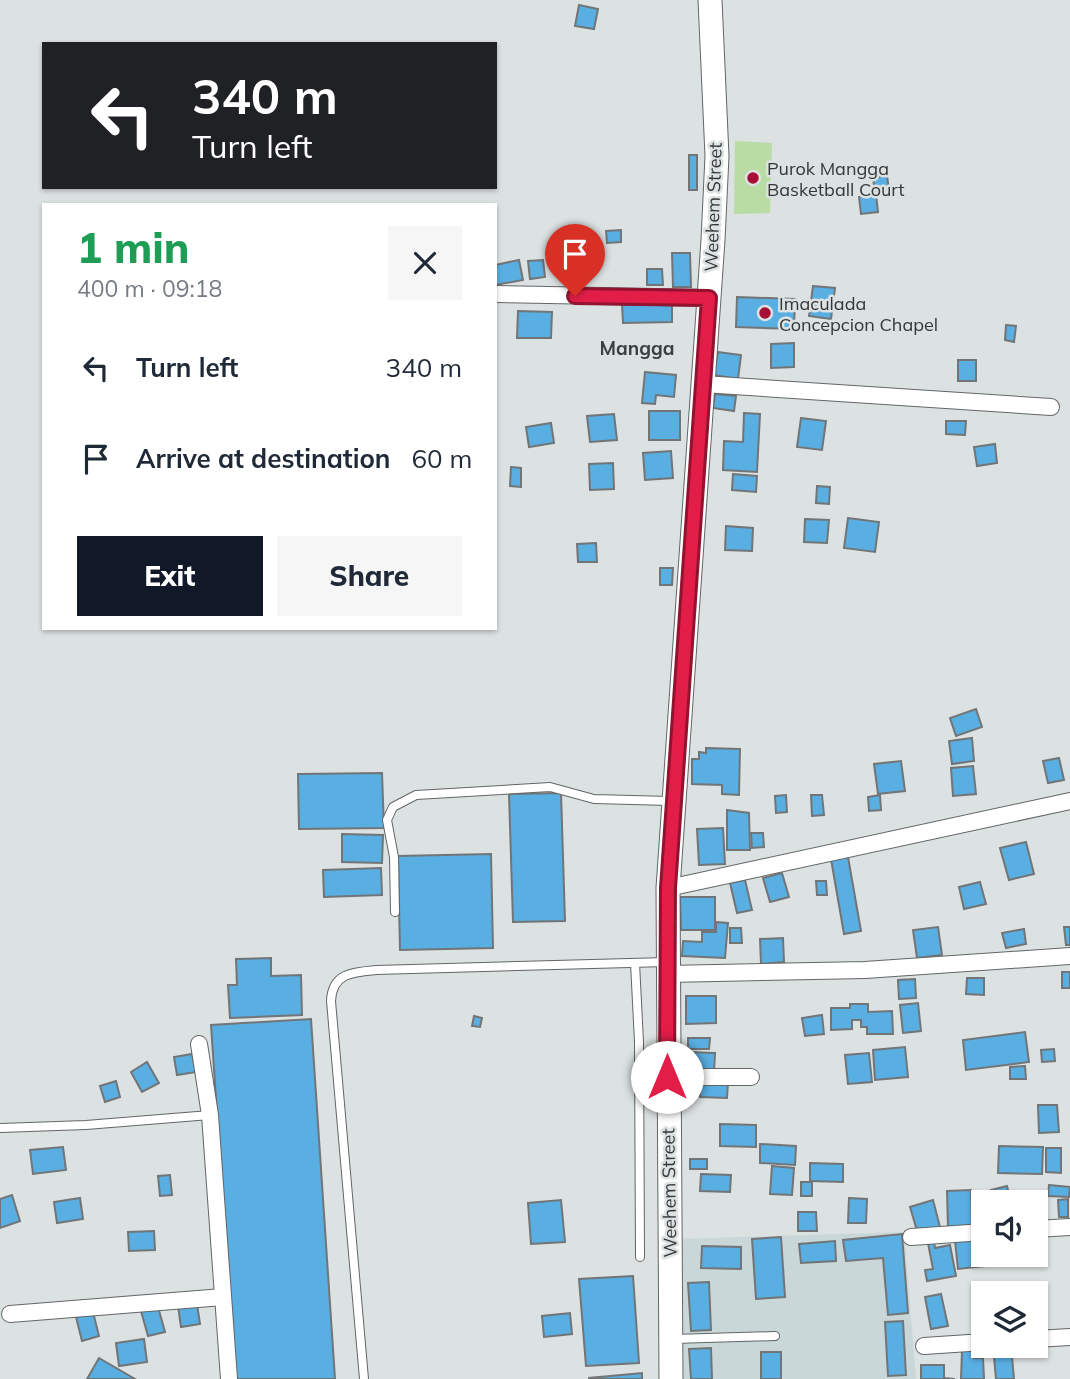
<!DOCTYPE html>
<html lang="en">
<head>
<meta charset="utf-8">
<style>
  :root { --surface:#fff; --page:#f6f6f7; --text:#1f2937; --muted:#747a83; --accent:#111827 }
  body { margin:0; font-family:Mulish,sans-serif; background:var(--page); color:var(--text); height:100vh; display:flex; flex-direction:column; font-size:26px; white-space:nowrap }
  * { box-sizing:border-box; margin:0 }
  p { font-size:23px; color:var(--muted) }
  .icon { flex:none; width:38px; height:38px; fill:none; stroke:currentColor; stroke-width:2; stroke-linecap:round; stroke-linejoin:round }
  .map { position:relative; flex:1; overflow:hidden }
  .side { position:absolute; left:42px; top:203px; width:455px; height:427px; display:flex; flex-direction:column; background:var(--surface); border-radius:0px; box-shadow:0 2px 5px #0004 }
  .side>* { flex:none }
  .guide { position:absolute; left:42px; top:42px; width:455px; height:147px; border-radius:0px; box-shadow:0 2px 5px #0004; background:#202124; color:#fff; overflow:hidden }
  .buttons { position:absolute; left:971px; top:1190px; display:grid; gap:14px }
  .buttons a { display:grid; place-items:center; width:77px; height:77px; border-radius:0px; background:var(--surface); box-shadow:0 2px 5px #0004; font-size:35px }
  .pin { position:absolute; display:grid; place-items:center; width:60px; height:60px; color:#fff; margin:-72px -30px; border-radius:50% 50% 50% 0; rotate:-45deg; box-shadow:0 0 7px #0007 }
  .pin .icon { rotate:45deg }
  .me { position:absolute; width:77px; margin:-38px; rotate:0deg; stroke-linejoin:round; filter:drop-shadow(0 0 5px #0008) }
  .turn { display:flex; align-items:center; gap:24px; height:147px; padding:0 35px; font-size:32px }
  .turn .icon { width:91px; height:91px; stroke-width:2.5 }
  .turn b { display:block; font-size:49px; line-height:60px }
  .round { display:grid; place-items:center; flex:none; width:74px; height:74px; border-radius:0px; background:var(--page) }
  .headline { display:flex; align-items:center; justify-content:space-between; height:119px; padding:0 35px }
  h1 { font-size:42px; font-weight:800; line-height:52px; color:#1e9e55 }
  .primary-button { display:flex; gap:14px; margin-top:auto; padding:14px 35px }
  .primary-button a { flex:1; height:80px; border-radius:0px; background:var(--accent); color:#fff; font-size:28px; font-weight:800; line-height:80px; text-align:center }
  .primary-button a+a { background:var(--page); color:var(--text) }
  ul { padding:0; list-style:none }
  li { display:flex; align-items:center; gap:21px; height:91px; padding:0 35px }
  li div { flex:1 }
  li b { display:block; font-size:26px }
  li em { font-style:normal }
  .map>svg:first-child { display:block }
  .built { fill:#c9d7d8 }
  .green { fill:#b8dca4 }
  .building { fill:#59aee2; stroke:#727577; stroke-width:2 }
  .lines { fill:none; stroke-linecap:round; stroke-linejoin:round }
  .lane-casing { stroke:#626666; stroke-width:10 }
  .street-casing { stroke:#626666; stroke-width:18 }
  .secondary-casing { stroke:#626666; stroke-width:25 }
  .lane { stroke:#fff; stroke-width:8 }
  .street { stroke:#fff; stroke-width:16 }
  .secondary { stroke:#fff; stroke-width:23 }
  .route-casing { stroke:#92132f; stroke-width:18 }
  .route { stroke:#e11d48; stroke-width:12 }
  .poi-dot { fill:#a70f37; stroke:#dce1e1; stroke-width:2.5 }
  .labels { text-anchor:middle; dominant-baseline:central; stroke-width:5; stroke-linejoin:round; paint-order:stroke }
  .poi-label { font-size:18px; fill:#353737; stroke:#dce1e1; text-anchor:start }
  .street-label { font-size:18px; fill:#353737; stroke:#dce1e1 }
  .neighbourhood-label { font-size:19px; font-weight:bold; fill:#3b3f3f; stroke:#dce1e1 }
</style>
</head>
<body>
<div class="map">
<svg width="1070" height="1379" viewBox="0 0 1070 1379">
  <rect width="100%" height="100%" fill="#dce1e1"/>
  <!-- built -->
  <path class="built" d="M904 1232 916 1379H681L679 1239Z"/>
  <!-- green -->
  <path class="green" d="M735 141 772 143 770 213 734 214Z"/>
  <!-- building -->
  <g class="building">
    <path d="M579 5 598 9 594 29 575 26Z"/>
    <rect x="689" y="155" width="8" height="35"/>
    <path d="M887 175 889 191 875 193 873 178Z"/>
    <path d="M876 194 878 212 861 214 859 197Z"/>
    <path d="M621 230V242L607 243 606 231Z"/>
    <path d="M672 253H690L691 287H673Z"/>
    <path d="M519 260 523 280 495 285V265Z"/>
    <path d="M543 260 545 277 530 279 528 261Z"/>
    <path d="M647 269H662L663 285H647Z"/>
    <path d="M813 286 835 288 831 319 809 316Z"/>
    <path d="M737 297 795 299 794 329 736 327Z"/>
    <path d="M672 304V322L623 323 622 305Z"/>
    <path d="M518 311 552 312 551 338H517Z"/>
    <path d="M1006 325 1016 326 1014 342 1005 340Z"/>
    <path d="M794 343V367L771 368V344Z"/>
    <path d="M718 352 741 355 738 379 714 375Z"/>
    <rect x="958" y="360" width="18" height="21"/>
    <path d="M645 372 676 375 674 397 656 395 655 404 642 403Z"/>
    <path d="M715 394 736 396 734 411 713 408Z"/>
    <rect x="649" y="411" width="31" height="29"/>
    <path d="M744 413 760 414 757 472 723 470 724 441 743 442Z"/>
    <path d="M614 414 617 440 590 442 587 416Z"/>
    <path d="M801 418 826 421 822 450 797 447Z"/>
    <path d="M946 421H966L965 435 946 434Z"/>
    <path d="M551 423 554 443 529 447 526 427Z"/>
    <path d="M995 444 997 463 977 466 974 447Z"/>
    <path d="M671 451 673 478 645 480 643 453Z"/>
    <path d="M613 463 614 489 590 490 589 464Z"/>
    <path d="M511 467 521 468V487L510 486Z"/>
    <path d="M733 474 757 476 756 492 732 490Z"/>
    <path d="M817 486 830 487 829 504 816 503Z"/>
    <path d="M848 518 879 522 875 552 844 548Z"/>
    <path d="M805 519 829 520 827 543 804 542Z"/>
    <path d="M726 526 753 528 752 551 725 550Z"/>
    <path d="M596 543 597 562H578L577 544Z"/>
    <path d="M660 568H673L672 585H660Z"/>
    <path d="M976 709 982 727 956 736 950 718Z"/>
    <path d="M972 738 974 761 952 764 949 741Z"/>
    <path d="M706 748 740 749 739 795 722 794V785L692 784V759H699V752L706 753Z"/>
    <path d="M1059 758 1064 780 1048 783 1043 761Z"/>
    <path d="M901 761 905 791 878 794 874 764Z"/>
    <path d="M973 766 976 794 953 796 951 768Z"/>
    <path d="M382 773 384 828 299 829 298 774Z"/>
    <path d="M561 793 565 921 513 922 509 794Z"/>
    <path d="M786 795 787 812 776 813 775 796Z"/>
    <path d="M811 795H822L824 815 812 816Z"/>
    <path d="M880 795 881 810 869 811 868 797Z"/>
    <path d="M727 810 749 813 750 850H727Z"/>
    <path d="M723 828 725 864 699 865 697 829Z"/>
    <path d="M751 833H763L764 847 752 848Z"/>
    <path d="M342 834 383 835 382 863 342 862Z"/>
    <path d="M1026 842 1034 874 1009 880 1000 848Z"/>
    <path d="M491 854 493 948 400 950 398 856Z"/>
    <path d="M848 857 861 931 844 934 831 859Z"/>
    <path d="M381 868 382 895 324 897 323 870Z"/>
    <path d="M782 873 789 897 770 902 763 878Z"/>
    <path d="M745 880 752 910 737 913 730 883Z"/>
    <path d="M816 881H826L827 895H817Z"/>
    <path d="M980 882 986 904 964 909 959 887Z"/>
    <path d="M680 897H715V930H681Z"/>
    <path d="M716 922 728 923 725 958 682 956 683 941 702 942V932H716Z"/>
    <path d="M938 927 942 955 917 958 913 930Z"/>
    <path d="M1064 927H1070V945H1066Z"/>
    <path d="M730 928H741L742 943H730Z"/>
    <path d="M1024 929 1026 944 1006 948 1002 933Z"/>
    <path d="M783 938 784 962 761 964 760 939Z"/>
    <path d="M271 958V976L301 975 302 1015 230 1018 228 985H237L236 959Z"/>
    <rect x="1062" y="972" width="8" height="16"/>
    <path d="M967 978H984V995L966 994Z"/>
    <path d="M915 979 916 998 899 999 898 980Z"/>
    <path d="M686 996H716V1023L686 1024Z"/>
    <path d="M918 1003 921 1031 903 1033 900 1005Z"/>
    <path d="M850 1004H868V1012L892 1011 893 1034H867V1027H861V1020H852V1029L831 1030V1008H850Z"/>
    <path d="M822 1015 824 1034 805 1036 802 1018Z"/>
    <path d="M474 1016 482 1018 480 1027 472 1026Z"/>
    <path d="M311 1019 335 1379H235L211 1025Z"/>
    <path d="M1025 1032 1029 1062 966 1070 963 1040Z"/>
    <path d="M688 1038H710L709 1049H688Z"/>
    <path d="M905 1047 908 1077 875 1080 873 1050Z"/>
    <path d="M1054 1049 1055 1061 1042 1062 1041 1050Z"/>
    <path d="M689 1052 715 1053 714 1072 689 1071Z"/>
    <path d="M869 1053 872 1082 848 1084 845 1055Z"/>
    <path d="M192 1054 196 1072 177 1075 174 1057Z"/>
    <path d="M147 1062 159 1083 142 1092 131 1072Z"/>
    <path d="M1025 1066 1026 1079H1010V1067Z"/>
    <path d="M682 1079 698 1080 697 1094 681 1093Z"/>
    <path d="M701 1080 728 1082 727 1098 700 1097Z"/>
    <path d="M116 1081 120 1097 105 1102 100 1086Z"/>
    <path d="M1038 1105H1057L1059 1132 1039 1133Z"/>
    <path d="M720 1124 756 1125V1147L720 1146Z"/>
    <path d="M760 1144 796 1146 795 1165 760 1163Z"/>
    <path d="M999 1146 1043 1147 1042 1174 998 1173Z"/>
    <path d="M63 1147 66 1170 33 1174 30 1150Z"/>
    <path d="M1046 1148H1061V1173L1046 1172Z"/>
    <rect x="690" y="1159" width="17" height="10"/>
    <path d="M810 1163 843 1164V1182L810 1181Z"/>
    <path d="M772 1166 794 1168 792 1195 770 1194Z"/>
    <path d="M701 1174 731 1175 730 1192 700 1191Z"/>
    <path d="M170 1175 172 1195 160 1196 158 1176Z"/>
    <rect x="801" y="1182" width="11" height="14"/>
    <path d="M1049 1185 1070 1187 1069 1197 1048 1196Z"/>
    <path d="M1007 1186 1010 1198 994 1201 991 1190Z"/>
    <path d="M971 1190 972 1227H948L947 1191Z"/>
    <path d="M12 1195 20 1221 0 1228V1199Z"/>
    <path d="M80 1198 83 1219 57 1223 54 1202Z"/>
    <path d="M849 1198 867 1199 866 1223H848Z"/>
    <path d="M1068 1199V1217H1059L1058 1200Z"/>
    <path d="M561 1200 565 1242 531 1244 528 1203Z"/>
    <path d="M933 1200 940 1227 918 1234 910 1207Z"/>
    <path d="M798 1212H816L817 1231H798Z"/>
    <path d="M154 1231 155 1250 129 1251 128 1232Z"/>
    <path d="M902 1234 908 1313 888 1315 883 1258 846 1261 843 1240Z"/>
    <path d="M781 1237 785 1297 756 1299 752 1239Z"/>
    <path d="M981 1239 984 1266 958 1269 955 1241Z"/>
    <path d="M835 1241 836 1261 801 1263 799 1244Z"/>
    <path d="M934 1242 935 1248 950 1245 956 1276 927 1281 925 1270 933 1269 928 1243Z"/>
    <path d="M702 1246 741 1247V1269L701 1268Z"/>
    <path d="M633 1276 639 1363 586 1366 579 1279Z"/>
    <path d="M709 1282 711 1330 691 1331 688 1283Z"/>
    <path d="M941 1294 948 1326 931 1329 925 1297Z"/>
    <path d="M197 1304 200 1324 181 1327 178 1306Z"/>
    <path d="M158 1307 165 1332 148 1336 141 1311Z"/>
    <path d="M93 1312 99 1336 82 1341 76 1317Z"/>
    <path d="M570 1313 572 1334 544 1337 542 1316Z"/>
    <path d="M903 1321 906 1375 888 1376 885 1322Z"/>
    <path d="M144 1339 147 1362 119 1366 116 1343Z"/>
    <path d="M711 1348 712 1379H691L689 1349Z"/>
    <path d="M962 1351H974V1358H983L984 1379H961Z"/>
    <rect x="761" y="1352" width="20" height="27"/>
    <path d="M1012 1356 1014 1379H996L994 1357Z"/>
    <path d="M99 1358 135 1379H87Z"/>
    <path d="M921 1365H944V1378L955 1379H921Z"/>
    <path d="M642 1373V1379H589V1378Z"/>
  </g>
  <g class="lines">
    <defs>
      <g id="lane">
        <path d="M395 912 394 857 387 820 393 807 416 795 550 787 594 799 670 801"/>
        <path d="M635 963 639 1042 640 1257"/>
        <path d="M0 1128 86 1125 210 1115"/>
        <path d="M673 1339 775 1336"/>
        <path d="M364 1379 331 1001C332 973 353 972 376 970L667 962"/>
      </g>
      <g id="street">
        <path d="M495 294 709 298"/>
        <path d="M703 384 1051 407"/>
        <path d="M668 888 1070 801"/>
        <path d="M667 974 865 970 1070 956"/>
        <path d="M199 1044 210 1115 229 1379"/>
        <path d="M667 1077H751"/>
        <path d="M1036 1229 1070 1227"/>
        <path d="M911 1237 984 1232"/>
        <path d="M10 1314 223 1297"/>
        <path d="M1036 1339 1070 1337"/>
        <path d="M924 1346 984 1342"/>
      </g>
      <path id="secondary" d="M671 1379 668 888 713 240 717 156 710 0"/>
    </defs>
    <!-- lane casing -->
    <use href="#lane" class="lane-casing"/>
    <!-- street casing -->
    <use href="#street" class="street-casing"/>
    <!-- secondary casing -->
    <use href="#secondary" class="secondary-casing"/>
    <!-- lane -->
    <use href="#lane" class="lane"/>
    <!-- street -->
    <use href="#street" class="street"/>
    <!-- secondary -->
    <use href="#secondary" class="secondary"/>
  </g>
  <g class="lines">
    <defs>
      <path id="route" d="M575 296 709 298 668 888 667 1077"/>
    </defs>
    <!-- route casing -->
    <use href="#route" class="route-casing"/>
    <!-- route -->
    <use href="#route" class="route"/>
  </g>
  <!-- markers -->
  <g class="poi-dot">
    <circle cx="753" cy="178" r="7"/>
    <circle cx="765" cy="313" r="7"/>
  </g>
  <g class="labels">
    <!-- poi labels -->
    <g class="poi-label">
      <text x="767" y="168">Purok Mangga<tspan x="767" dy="21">Basketball Court</tspan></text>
      <text x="779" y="303">Imaculada<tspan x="779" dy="21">Concepcion Chapel</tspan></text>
    </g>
    <!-- street labels -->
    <g class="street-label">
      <text transform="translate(713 207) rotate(-88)">Weehem Street</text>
      <text transform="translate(669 1193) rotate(-91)">Weehem Street</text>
    </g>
    <!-- neighbourhood labels -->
    <g class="neighbourhood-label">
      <text x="637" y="348">Mangga</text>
    </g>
  </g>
</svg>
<div class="buttons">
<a><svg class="icon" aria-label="sound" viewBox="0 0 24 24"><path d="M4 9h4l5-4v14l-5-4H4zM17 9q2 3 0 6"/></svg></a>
<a><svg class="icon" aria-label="layers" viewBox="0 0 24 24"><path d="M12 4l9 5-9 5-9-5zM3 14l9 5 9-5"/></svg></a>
</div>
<div class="pin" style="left:575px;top:296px;background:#d93025"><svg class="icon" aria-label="arrive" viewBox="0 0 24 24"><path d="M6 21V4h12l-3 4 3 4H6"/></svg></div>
<svg class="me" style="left:667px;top:1077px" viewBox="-20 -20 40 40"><circle r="19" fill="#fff"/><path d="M0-13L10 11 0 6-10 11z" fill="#e11d48"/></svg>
<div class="guide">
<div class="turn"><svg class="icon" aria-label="left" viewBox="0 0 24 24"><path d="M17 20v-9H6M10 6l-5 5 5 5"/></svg><div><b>340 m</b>Turn left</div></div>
</div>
<section class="side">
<div class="headline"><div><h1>1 min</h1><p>400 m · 09:18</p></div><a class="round"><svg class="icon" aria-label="close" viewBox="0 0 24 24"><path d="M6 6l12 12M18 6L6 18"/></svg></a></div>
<ul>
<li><svg class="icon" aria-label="left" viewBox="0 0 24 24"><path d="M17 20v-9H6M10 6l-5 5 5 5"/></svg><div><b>Turn left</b></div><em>340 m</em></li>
<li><svg class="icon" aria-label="arrive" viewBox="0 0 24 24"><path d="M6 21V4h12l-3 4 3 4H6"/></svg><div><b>Arrive at destination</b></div><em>60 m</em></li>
</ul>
<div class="primary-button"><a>Exit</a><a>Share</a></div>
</section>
</div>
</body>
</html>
